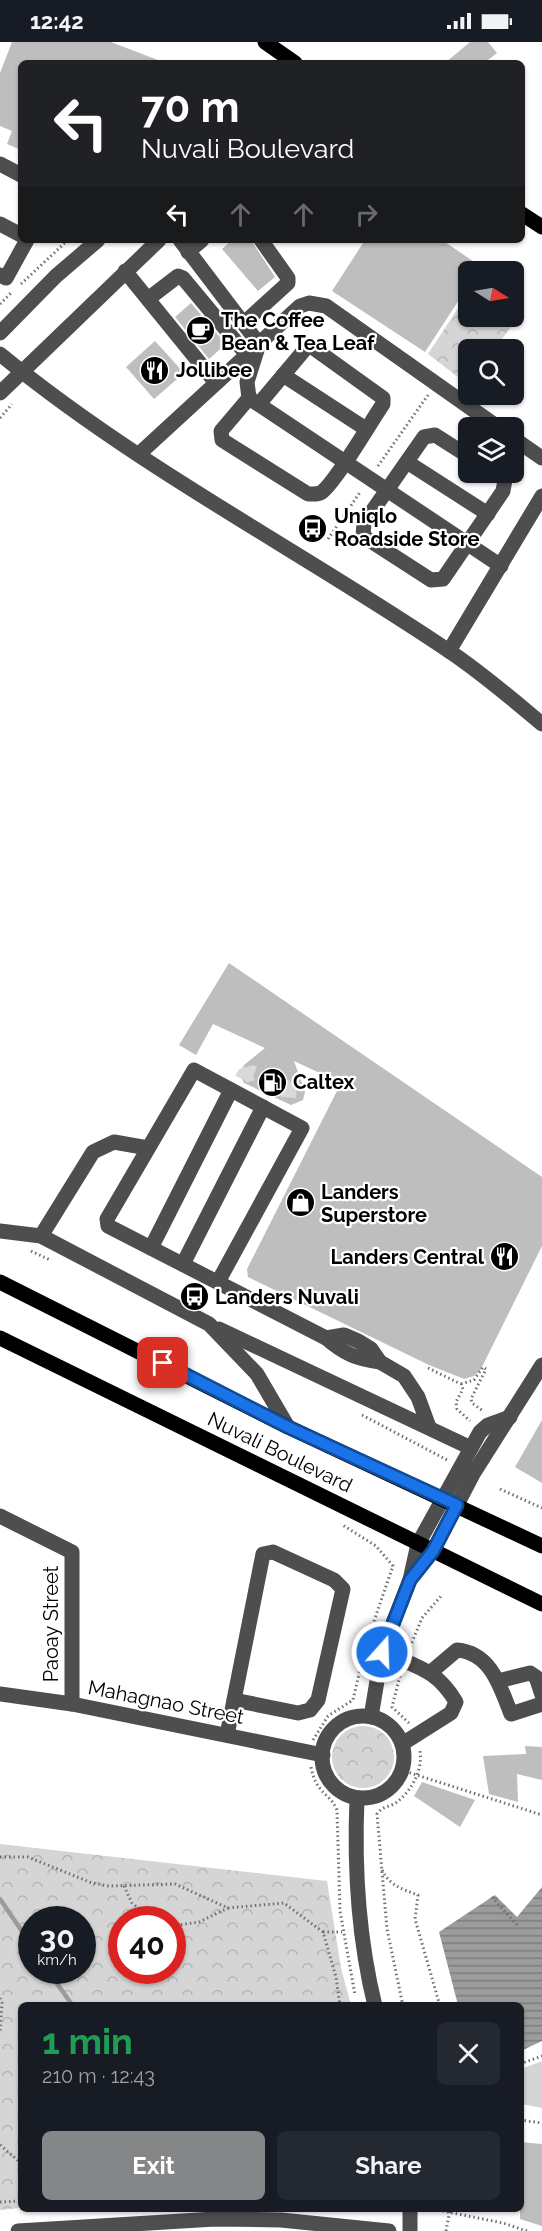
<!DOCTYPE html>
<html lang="en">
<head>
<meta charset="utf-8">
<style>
  :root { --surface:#171b24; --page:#242831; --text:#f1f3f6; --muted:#9ea1a6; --accent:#858687 }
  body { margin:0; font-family:Raleway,sans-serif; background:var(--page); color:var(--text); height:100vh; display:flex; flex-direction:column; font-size:22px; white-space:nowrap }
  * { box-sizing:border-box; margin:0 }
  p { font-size:20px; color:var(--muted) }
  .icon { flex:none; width:33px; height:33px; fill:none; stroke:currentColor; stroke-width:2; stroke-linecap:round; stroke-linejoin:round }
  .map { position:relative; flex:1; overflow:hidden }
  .drawer { position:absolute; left:18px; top:1960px; width:506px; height:210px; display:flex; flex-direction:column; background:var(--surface); border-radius:9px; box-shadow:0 2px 4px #0004 }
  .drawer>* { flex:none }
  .top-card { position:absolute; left:18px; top:18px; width:507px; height:183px; border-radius:9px; box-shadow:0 2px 4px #0004; background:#202124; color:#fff; overflow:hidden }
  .needle { width:39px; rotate:101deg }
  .fabs { position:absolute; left:458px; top:219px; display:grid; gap:12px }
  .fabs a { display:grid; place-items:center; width:66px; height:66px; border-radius:9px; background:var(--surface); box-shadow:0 2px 4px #0004; font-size:30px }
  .speed { position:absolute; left:18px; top:1864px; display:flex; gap:12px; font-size:30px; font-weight:700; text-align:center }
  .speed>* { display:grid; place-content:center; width:78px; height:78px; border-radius:50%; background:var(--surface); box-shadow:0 2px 4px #0004; line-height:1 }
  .speed small { font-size:15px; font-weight:400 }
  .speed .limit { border:9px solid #d22; background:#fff; color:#111 }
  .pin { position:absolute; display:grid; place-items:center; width:51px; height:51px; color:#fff; margin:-26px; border-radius:12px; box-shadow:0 3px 9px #0006 }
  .me { position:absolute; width:66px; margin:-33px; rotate:20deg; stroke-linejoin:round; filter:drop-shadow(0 0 4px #0008) }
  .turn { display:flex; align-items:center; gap:21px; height:126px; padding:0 24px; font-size:27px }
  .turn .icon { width:78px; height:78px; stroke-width:2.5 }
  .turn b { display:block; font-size:42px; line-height:51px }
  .lanes { display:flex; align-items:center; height:57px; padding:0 24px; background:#0003; justify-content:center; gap:30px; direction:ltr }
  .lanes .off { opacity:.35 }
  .round { display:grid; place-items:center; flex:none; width:63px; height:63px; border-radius:9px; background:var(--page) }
  .headline { display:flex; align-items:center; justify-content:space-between; height:102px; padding:0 24px }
  h1 { font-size:36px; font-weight:700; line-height:45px; color:#1e9e55 }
  .button { display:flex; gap:12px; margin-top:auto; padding:12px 24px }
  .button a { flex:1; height:69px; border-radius:9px; background:var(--accent); color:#fff; font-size:24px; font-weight:700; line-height:69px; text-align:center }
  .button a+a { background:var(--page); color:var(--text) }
  .status { display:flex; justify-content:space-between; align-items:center; height:42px; padding:0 30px; background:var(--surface); direction:ltr }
  .status svg { height:16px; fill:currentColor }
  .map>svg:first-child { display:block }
  .green { fill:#d5d5d5 }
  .park { fill:url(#park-crowns); fill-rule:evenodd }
  .water { fill:url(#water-rules) }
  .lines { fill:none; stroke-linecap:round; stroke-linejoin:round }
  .stream { stroke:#9c9c9c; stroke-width:4.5 }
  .building { fill:#bebebe }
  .minor-tunnel { stroke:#d9d9d9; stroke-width:15; stroke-dasharray:15 8; stroke-linecap:butt }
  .path { stroke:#707070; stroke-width:3; stroke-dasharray:1.5 3; stroke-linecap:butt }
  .minor { stroke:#4e4e4e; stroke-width:15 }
  .major { stroke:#000; stroke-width:15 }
  .route-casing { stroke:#114b97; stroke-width:15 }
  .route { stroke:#1a73e8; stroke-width:10 }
  .labels { text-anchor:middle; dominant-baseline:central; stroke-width:4.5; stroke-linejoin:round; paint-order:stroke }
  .poi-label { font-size:20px; font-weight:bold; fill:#000; stroke:#fff; text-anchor:start }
  .street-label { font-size:20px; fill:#000; stroke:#fff }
</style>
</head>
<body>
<div class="status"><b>12:42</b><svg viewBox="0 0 49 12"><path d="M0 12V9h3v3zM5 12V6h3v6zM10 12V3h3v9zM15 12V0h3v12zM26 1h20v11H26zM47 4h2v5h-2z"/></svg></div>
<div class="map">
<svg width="542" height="2189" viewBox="0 0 542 2189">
  <defs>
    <pattern id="park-crowns" width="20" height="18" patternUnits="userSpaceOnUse" patternTransform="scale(1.5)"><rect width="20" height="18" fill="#d5d5d5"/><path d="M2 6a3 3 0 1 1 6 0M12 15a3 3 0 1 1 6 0" fill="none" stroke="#b5b5b5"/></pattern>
    <pattern id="water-rules" width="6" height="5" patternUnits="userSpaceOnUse" patternTransform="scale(1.5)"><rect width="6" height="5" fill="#9c9c9c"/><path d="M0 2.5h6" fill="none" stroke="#7d7d7d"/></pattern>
  </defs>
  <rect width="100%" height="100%" fill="#fff"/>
  <!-- green -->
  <path class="green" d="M542 2019V2066L521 2062V2027Z"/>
  <!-- park -->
  <g class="park">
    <path d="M513 250 518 254 523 270 494 307 468 308 467 342 428 312 468 251V274H513Z"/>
    <circle cx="363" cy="1715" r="31"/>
    <path d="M0 1802 327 1839 341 1926 351 1963 21 1964V2166L0 2168ZM32 1878H82V1929H32ZM122 1878H172V1929H122Z"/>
  </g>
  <!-- water -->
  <path class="water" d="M542 1845V1999L521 2009 520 1964 458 1963 439 1890 495 1853 517 1875Z"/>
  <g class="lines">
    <!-- stream -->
    <g class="stream">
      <path d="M0 1857 32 1904"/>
      <path d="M48 1929 73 1964"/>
    </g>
  </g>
  <!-- building -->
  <g class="building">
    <path d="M12 0H111L163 20 21 21V108L7 102 12 89 0 84V31Z"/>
    <path d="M470 0H488L497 11 484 21H445Z"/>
    <path d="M232 198H251L275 235 258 249 222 207Z"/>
    <path d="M365 198H442L489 230H468V244L425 310 332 249Z"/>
    <path d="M191 261 226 302 209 317 175 275Z"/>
    <path d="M155 299 184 331 154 357 126 325Z"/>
    <path d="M229 921 542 1135V1204L480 1329 474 1334 464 1337 429 1323 248 1235 247 1227 341 1041 294 1019 305 1050 303 1058 291 1063 244 1041 242 1037 241 1029 244 1023 265 1006 213 982 196 1013 179 1003Z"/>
    <path d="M542 1378V1441L515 1425Z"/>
    <path d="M525 1704 542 1705V1738L517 1732 518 1760 489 1752 483 1714 526 1712Z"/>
    <path d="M422 1740 475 1758 460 1785 414 1754Z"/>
    <path d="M520 2100 542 2102V2184L520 2177Z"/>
  </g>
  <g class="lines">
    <!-- minor-tunnel -->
    <path class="minor-tunnel" d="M242 1037 244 1033 253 1031 281 1042 289 1049 288 1062"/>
    <!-- path -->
    <g class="path">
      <path d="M21 242 68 198"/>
      <path d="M0 262 12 250"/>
      <path d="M0 376 12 362"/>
      <path d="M378 424 428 353"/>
      <path d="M328 497 361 449"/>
      <path d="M31 1209 50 1218"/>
      <path d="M428 1326 461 1342 463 1347 456 1360 457 1367 470 1379"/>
      <path d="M461 1342 474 1338 483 1325 486 1327 471 1357 472 1361 483 1369"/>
      <path d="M362 1373 449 1419"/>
      <path d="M500 1447 542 1466"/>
      <path d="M410 1605 422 1576 442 1553"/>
      <path d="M400 1634 392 1665 409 1681"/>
      <path d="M313 1698 328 1674 353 1658 366 1602 393 1524 376 1504 341 1482"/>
      <path d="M311 1725C316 1752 330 1751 337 1768L340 1869 355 1953"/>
      <path d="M401 1728 542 1773"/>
      <path d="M0 1815H28L92 1841 109 1844 175 1842 228 1866 284 1861 323 1890 336 1935 340 1964"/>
      <path d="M382 1828C390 1844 402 1847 418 1853L415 1877 440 1964"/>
      <path d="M124 1844 132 1861 151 1878"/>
      <path d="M492 1855 517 1883"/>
      <path d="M172 1884 199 1880 228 1866"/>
      <path d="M323 1890H342"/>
      <path d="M0 1956 2 1961 0 1990"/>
      <path d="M403 1964 387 1887 377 1772C382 1764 391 1765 397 1760 412 1748 423 1728 420 1709"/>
      <path d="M520 2022 542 2014"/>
      <path d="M520 2078 542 2081"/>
      <path d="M0 2103 21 2121"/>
      <path d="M0 2160 21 2159"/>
      <path d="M438 2168 503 2181 527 2189"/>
      <path d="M446 2189 450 2168"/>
    </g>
    <!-- minor -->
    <g class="minor">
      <path d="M0 122 21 133"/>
      <path d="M0 182 21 193"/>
      <path d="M180 198 259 302 247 340 249 356 501 524"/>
      <path d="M188 210 202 198"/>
      <path d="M125 229 216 341"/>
      <path d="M0 233 6 236 27 198"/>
      <path d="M148 257 178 234 183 236 247 313"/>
      <path d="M244 281 288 241V236L261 198"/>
      <path d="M0 291 56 234 98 198"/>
      <path d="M0 312C139 426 301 509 449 609 482 631 512 657 542 682"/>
      <path d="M283 333 366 387"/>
      <path d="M0 351 159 198"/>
      <path d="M249 356 221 389 222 398 308 452C313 452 317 453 322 450 337 438 370 381 383 362V356L312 305 306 306 259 362"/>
      <path d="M513 396 542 416"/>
      <path d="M139 412 300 264 309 261 326 264 499 386"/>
      <path d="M468 414 435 393 424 395 364 481 363 494 431 538 443 537 503 449 505 438 494 430"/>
      <path d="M407 420 488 472"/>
      <path d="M449 609 542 454"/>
      <path d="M0 1189 41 1194 209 1282 257 1332 288 1385"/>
      <path d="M41 1194 93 1110 114 1100 148 1106"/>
      <path d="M151 1206 231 1048"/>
      <path d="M183 1222 263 1065"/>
      <path d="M218 1240 302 1086 194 1028 107 1177 108 1184 326 1296C344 1312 357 1317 380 1320"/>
      <path d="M219 1287 471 1406"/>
      <path d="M326 1296 344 1293 358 1299 371 1307 380 1320 404 1334 418 1355 429 1385"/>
      <path d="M0 1474 72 1510V1662"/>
      <path d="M412 1535 433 1509 473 1432 542 1323"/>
      <path d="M382 1609C415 1625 436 1626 456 1660L451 1671 402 1702"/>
      <path d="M431 1630 457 1608C491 1611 500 1644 511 1672L542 1662"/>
      <path d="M498 1639 530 1631 536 1635 542 1653"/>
      <path d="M0 1652 72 1662 323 1713"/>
      <circle cx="363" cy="1715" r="41"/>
      <path d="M371 1675 382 1609 410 1538 418 1502 480 1390 488 1383 510 1375"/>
      <path d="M227 1693 263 1512 273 1510 334 1538 343 1547 318 1658 310 1668 298 1671 234 1658"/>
      <path d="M357 1756C354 1826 358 1895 375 1964"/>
      <path d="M410 2168V2189"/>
      <path d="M18 2189 215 2177 281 2178 389 2189"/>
    </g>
    <!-- major -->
    <g class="major">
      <path d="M265 0 295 21"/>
      <path d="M522 172 542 185"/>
      <path d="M0 1240 288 1385 542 1504"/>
      <path d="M0 1296 542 1562"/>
    </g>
  </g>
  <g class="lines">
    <defs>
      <path id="route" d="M163 1321 288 1385 457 1463 433 1509 410 1538 382 1610"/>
    </defs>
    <!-- route casing -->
    <use href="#route" class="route-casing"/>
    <!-- route -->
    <use href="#route" class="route"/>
  </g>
  <!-- icons -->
  <defs>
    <symbol id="cafe-disc" viewBox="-11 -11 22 22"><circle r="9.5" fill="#000" stroke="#fff"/><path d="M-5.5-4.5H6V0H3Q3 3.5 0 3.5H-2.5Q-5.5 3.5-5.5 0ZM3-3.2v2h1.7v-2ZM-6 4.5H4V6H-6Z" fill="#fff"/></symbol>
    <symbol id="restaurant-disc" viewBox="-11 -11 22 22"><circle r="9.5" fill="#000" stroke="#fff"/><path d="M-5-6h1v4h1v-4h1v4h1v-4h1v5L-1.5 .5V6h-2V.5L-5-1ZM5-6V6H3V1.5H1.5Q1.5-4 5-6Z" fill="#fff"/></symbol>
    <symbol id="bus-disc" viewBox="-11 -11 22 22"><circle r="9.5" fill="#000" stroke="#fff"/><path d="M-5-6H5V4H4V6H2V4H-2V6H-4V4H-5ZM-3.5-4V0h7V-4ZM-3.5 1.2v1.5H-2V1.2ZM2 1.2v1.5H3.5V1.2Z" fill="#fff"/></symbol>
    <symbol id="fuel-disc" viewBox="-11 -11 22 22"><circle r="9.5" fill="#000" stroke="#fff"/><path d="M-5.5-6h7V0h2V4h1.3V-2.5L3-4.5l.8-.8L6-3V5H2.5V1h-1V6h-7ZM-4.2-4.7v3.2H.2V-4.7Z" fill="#fff"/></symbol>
    <symbol id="shop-disc" viewBox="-11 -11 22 22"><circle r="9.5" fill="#000" stroke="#fff"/><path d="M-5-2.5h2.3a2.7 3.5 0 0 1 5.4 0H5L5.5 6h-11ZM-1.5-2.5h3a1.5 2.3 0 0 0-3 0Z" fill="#fff"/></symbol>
  </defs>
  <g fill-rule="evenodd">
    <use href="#cafe-disc" x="184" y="272" width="33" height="33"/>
    <use href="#restaurant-disc" x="138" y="312" width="33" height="33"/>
    <use href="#bus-disc" x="296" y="470" width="33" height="33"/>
    <use href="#fuel-disc" x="256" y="1024" width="33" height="33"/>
    <use href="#shop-disc" x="284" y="1144" width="33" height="33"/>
    <use href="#restaurant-disc" x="488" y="1198" width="33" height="33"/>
    <use href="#bus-disc" x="178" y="1238" width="33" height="33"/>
  </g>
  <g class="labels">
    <!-- poi labels -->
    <g class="poi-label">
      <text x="221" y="278">The Coffee<tspan x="221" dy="23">Bean &amp; Tea Leaf</tspan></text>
      <text x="176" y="328">Jollibee</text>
      <text x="334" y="474">Uniqlo<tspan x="334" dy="23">Roadside Store</tspan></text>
      <text x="293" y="1040">Caltex</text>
      <text x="321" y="1150">Landers<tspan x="321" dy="23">Superstore</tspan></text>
      <text x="484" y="1215" text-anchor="end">Landers Central</text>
      <text x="215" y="1255">Landers Nuvali</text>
    </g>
    <!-- street labels -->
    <g class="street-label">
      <text transform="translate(280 1410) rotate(26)">Nuvali Boulevard</text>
      <text transform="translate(51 1582) rotate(-90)">Paoay Street</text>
      <text transform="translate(166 1660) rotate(11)">Mahagnao Street</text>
    </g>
  </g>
</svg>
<div class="fabs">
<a><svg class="needle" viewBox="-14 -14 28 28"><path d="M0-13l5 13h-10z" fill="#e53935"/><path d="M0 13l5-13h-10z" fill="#9ea1a6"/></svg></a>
<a><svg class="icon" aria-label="search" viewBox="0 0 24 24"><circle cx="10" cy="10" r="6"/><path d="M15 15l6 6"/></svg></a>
<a><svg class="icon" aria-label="layers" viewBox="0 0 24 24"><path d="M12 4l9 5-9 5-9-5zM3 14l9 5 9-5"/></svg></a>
</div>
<div class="speed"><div>30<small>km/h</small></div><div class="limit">40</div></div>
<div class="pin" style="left:163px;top:1321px;background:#d93025"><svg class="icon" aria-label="arrive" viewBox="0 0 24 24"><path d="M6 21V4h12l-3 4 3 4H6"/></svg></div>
<svg class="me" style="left:382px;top:1610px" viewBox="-20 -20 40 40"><circle r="17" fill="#1a73e8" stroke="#fff" stroke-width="3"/><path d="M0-11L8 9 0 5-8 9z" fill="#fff"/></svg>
<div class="top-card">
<div class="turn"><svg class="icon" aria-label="left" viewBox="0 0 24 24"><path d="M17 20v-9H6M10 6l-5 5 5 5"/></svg><div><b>70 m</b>Nuvali Boulevard</div></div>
<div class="lanes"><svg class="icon" aria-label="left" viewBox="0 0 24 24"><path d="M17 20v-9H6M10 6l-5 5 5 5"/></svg><svg class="icon off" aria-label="ahead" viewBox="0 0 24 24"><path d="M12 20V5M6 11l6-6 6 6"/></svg><svg class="icon off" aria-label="ahead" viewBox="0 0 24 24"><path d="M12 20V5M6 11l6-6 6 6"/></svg><svg class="icon off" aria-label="right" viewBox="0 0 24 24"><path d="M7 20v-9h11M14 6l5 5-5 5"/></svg></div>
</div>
<section class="drawer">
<div class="headline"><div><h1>1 min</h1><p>210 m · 12:43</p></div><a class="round"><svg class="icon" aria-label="close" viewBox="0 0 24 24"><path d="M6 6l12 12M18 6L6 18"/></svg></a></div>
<div class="button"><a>Exit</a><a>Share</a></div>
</section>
</div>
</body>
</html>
